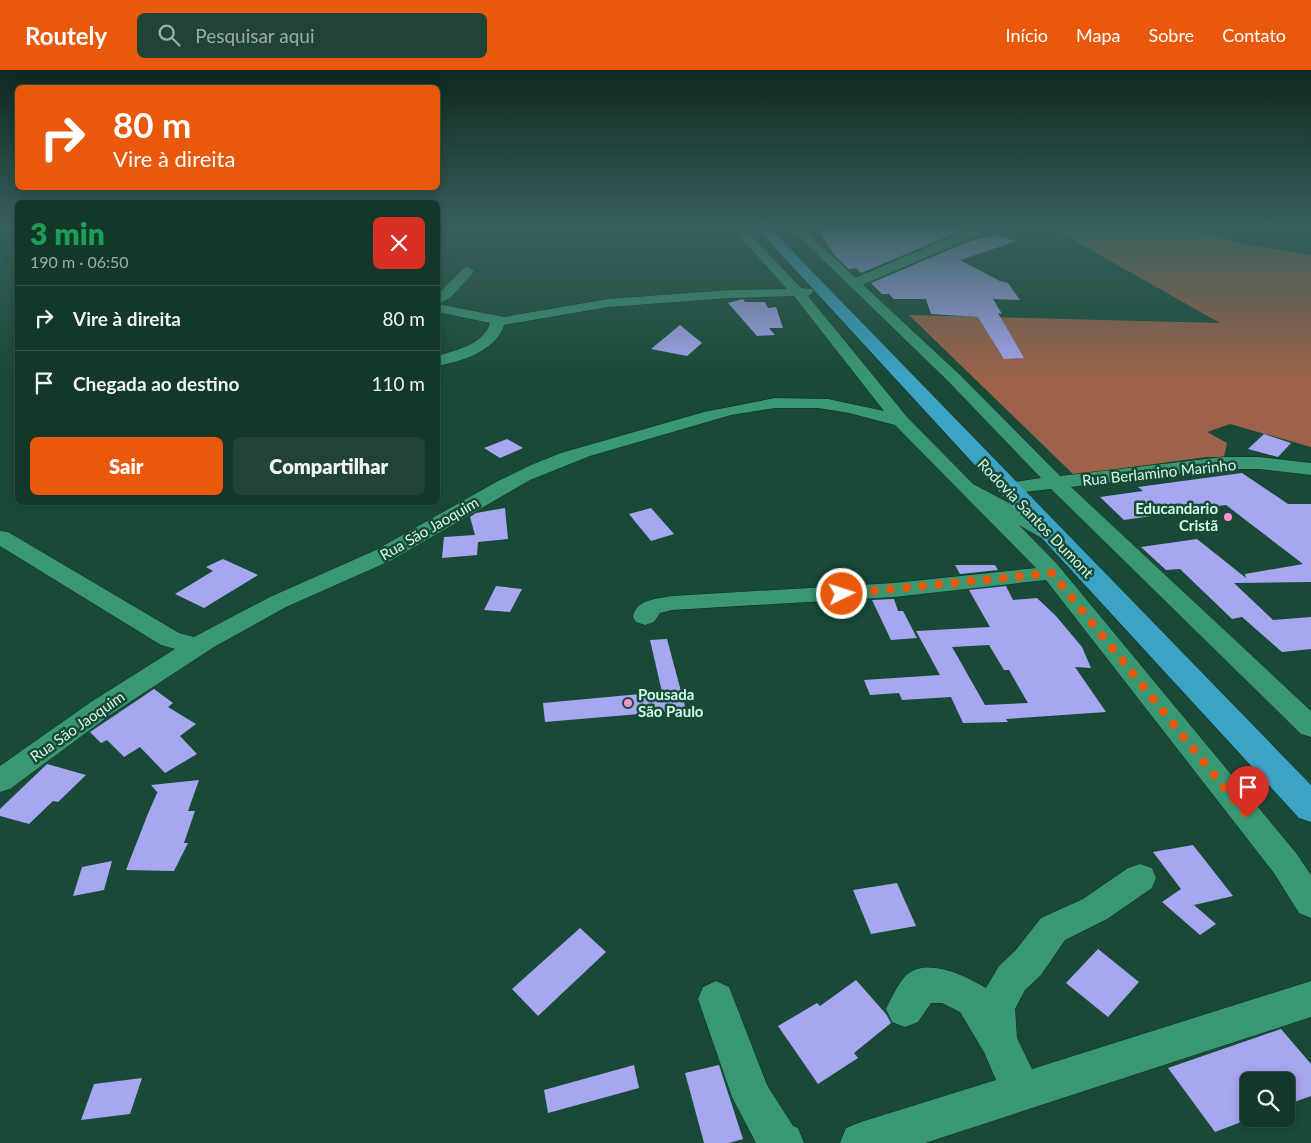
<!DOCTYPE html>
<html lang="pt">
<head>
<meta charset="utf-8">
<style>
  :root { --surface:#133829; --page:#204335; --text:#f1f3f6; --muted:#9daca8; --line:#325246; --accent:#ea580c }
  body { margin:0; font-family:Lato,sans-serif; background:var(--page); color:var(--text); height:100vh; display:flex; flex-direction:column; font-size:19px; white-space:nowrap }
  * { box-sizing:border-box; margin:0 }
  p { font-size:16px; color:var(--muted) }
  .icon { flex:none; width:28px; height:28px; fill:none; stroke:currentColor; stroke-width:2; stroke-linecap:round; stroke-linejoin:round }
  .map { position:relative; flex:1; overflow:hidden }
  .panel { position:absolute; left:15px; top:130px; width:425px; height:305px; display:flex; flex-direction:column; background:var(--surface); border-radius:8px; box-shadow:0 2px 12px #0003,0 0 0 1px var(--line) }
  .panel>* { flex:none }
  .top-card { position:absolute; left:15px; top:15px; width:425px; height:105px; border-radius:8px; box-shadow:0 2px 12px #0003,0 0 0 1px var(--line); background:#ea580c; color:#fff; overflow:hidden }
  .buttons { position:absolute; left:1240px; top:1002px; display:grid; gap:10px }
  .buttons a { display:grid; place-items:center; width:55px; height:55px; border-radius:8px; background:var(--surface); box-shadow:0 2px 12px #0003,0 0 0 1px var(--line); font-size:25px }
  .pin { position:absolute; display:grid; place-items:center; width:42px; height:42px; color:#fff; margin:-51px -21px; border-radius:50% 50% 50% 0; rotate:-45deg; box-shadow:0 0 5px #0007 }
  .pin .icon { rotate:45deg }
  .me { position:absolute; width:55px; margin:-28px; rotate:86deg; stroke-linejoin:round; filter:drop-shadow(0 0 4px #0008) }
  .turn { display:flex; align-items:center; gap:18px; height:105px; padding:0 15px; font-size:22px }
  .turn .icon { width:65px; height:65px; stroke-width:2.5 }
  .turn b { display:block; font-size:35px; line-height:42px }
  .round { display:grid; place-items:center; flex:none; width:52px; height:52px; border-radius:8px; background:var(--page) }
  .headline { display:flex; align-items:center; justify-content:space-between; height:85px; padding:0 15px }
  h1 { font-size:30px; font-weight:800; line-height:38px; color:#1e9e55 }
  .primary-button { display:flex; gap:10px; margin-top:auto; padding:10px 15px }
  .primary-button a { flex:1; height:58px; border-radius:8px; background:var(--accent); color:#fff; font-size:20px; font-weight:800; line-height:58px; text-align:center }
  .primary-button a+a { background:var(--page); color:var(--text) }
  ul { padding:0; list-style:none }
  li { display:flex; align-items:center; gap:15px; height:65px; padding:0 15px; border-top:1px solid var(--line) }
  li div { flex:1 }
  li b { display:block; font-size:19px }
  li em { font-style:normal }
  header { display:flex; align-items:center; gap:30px; box-sizing:border-box; height:70px; padding:0 25px; background:var(--accent); color:#fff }
  header strong { font-size:24px }
  nav { display:flex; gap:28px; margin-inline-start:auto; font-size:18px }
  .search { width:350px; height:45px; background:var(--page); display:flex; align-items:center; gap:12px; box-sizing:border-box; padding:0 18px; border-radius:8px; color:var(--muted); font-size:19px }
  .map>svg:first-child { display:block }
  .forest { fill:#9d6248 }
  .building { fill:#a7a6f0; fill-rule:evenodd }
  .lines { fill:none; stroke-linecap:round; stroke-linejoin:round }
  .street-casing { stroke:#102d21; stroke-width:1 }
  .secondary-casing { stroke:#102d21; stroke-width:1 }
  .highway-casing { stroke:#102d21; stroke-width:1 }
  .street { fill:#399772; fill-rule:evenodd }
  .secondary { fill:#399772; fill-rule:evenodd }
  .highway { fill:#3da3c5; fill-rule:evenodd }
  .route { stroke:#ea580c; stroke-width:9; stroke-dasharray:0 16.2 }
  .poi-dot { fill:#f790cd; stroke:#194a37; stroke-width:2 }
  .labels { text-anchor:middle; dominant-baseline:central; stroke-width:5; stroke-linejoin:round; paint-order:stroke }
  .street-label { font-size:15px; fill:#d1fce7; stroke:#194a37 }
  .poi-label { font-size:15px; font-weight:bold; fill:#d1fce7; stroke:#194a37; text-anchor:end }
</style>
</head>
<body>
<header>
<strong>Routely</strong>
<div class="search"><svg class="icon" aria-label="search" viewBox="0 0 24 24"><circle cx="10" cy="10" r="6"/><path d="M15 15l6 6"/></svg>Pesquisar aqui</div>
<nav><a>Início</a><a>Mapa</a><a>Sobre</a><a>Contato</a></nav>
</header>
<div class="map">
<svg width="1311" height="1073" viewBox="0 0 1311 1073">
  <rect width="100%" height="100%" fill="#194a37"/>
  <!-- forest -->
  <path class="forest" d="M1052 158H1186L1243 174 1311 185V377L1230 354 1207 362 1227 373 1224 387H1206L1074 405 909 245 1220 253Z"/>
  <!-- building -->
  <g class="building">
    <path d="M827 158H968L861 203 856 198 849 199 835 186 817 159Z"/>
    <path d="M994 165 1017 171 960 190 1000 211 1008 213 1020 230 993 229 1002 244 998 243 1024 288 1004 289 978 247 931 244 926 229H894L889 224H882L871 213 970 171Z"/>
    <path d="M743 229 745 232H765L768 238 776 237 783 258H769L775 265 757 266 728 233Z"/>
    <path d="M680 255 702 273 687 286 651 279Z"/>
    <path d="M1264 364 1291 373 1278 387 1248 379Z"/>
    <path d="M507 369 523 378 500 388 484 378Z"/>
    <path d="M1242 403 1288 434H1311V512L1234 513 1273 550 1311 547V579L1282 582 1242 547 1232 549 1180 499 1166 500 1141 477 1197 469 1246 508 1245 504 1303 494 1226 435 1163 443 1165 444 1124 450 1100 427 1143 421 1138 417Z"/>
    <path d="M505 438 508 469 478 472 477 485 442 488 444 467 475 465 470 447 476 443Z"/>
    <path d="M651 438 674 464 651 471 629 444Z"/>
    <path d="M223 489 258 505 204 538 175 524 213 501 206 497Z"/>
    <path d="M955 495H995L998 500 960 504Z"/>
    <path d="M496 516 522 519 510 542 484 540Z"/>
    <path d="M1006 516 1013 530 1037 528 1056 546 1082 577 1091 598 1075 597 1106 642 1006 649 1008 652 963 653 951 627 902 630 899 623 870 625 864 610 940 605 916 561 990 557 969 520ZM989 575 1004 600H1009L1028 633 985 635 952 577Z"/>
    <path d="M894 529 898 541H903L917 568 891 570 872 530Z"/>
    <path d="M667 569 686 640 545 652 543 633 662 622 650 570Z"/>
    <path d="M154 619 173 633 168 637 196 654 180 666 197 684 165 703 140 677 124 687 107 670 101 673 90 662Z"/>
    <path d="M47 694 86 705 58 732 53 731 29 754 0 746V739Z"/>
    <path d="M199 710 188 741H195L184 773H188L174 801 126 800 147 746 157 723H158L151 715Z"/>
    <path d="M1193 775 1233 826 1194 835 1216 854 1200 865 1162 832 1181 819 1153 782Z"/>
    <path d="M112 791 104 820 73 826 82 797Z"/>
    <path d="M897 813 916 856 871 864 853 820Z"/>
    <path d="M580 858 606 882 538 946 512 919Z"/>
    <path d="M1098 879 1139 912 1108 947 1066 913Z"/>
    <path d="M856 910 886 944 891 953 854 983 858 988 818 1014 778 956 817 933 820 936Z"/>
    <path d="M1281 959 1311 994V1026L1286 1035V1011H1249V1049L1215 1062 1168 998Z"/>
    <path d="M634 995 639 1018 548 1043 544 1020Z"/>
    <path d="M719 995 743 1069 729 1073H704L685 1003Z"/>
    <path d="M142 1008 130 1044 81 1050 94 1014Z"/>
  </g>
  <g class="lines">
    <defs>
      <g id="street">
        <path d="M732 158H744L801 218 812 219 814 222 808 226 907 347 973 414 1060 460 1063 465 1060 470C1044 473 1032 462 1019 455L1057 494 1296 783 1311 805V848L1299 843 1274 803 1046 510 894 527 672 540 660 543 654 552 645 555 636 552 633 547C636 529 657 529 672 526L894 513 1036 498 895 355 849 343 818 338H775L731 345 590 386 530 410 392 490 286 537 214 577 110 645 10 719 0 722V696L91 632 175 579 161 575 0 476V461L8 462 179 563 194 567 270 527 376 480 498 411 531 395 561 383 704 342 775 328 828 329 884 341 794 226 730 228 608 237 504 255C496 281 462 291 438 296V286C458 279 483 275 490 253L438 242V224L464 198 468 197 474 201 472 204 450 228 438 234 504 247 608 229 730 220 787 219Z"/>
        <path d="M790 158H802L959 304 1060 406 1223 387H1259L1311 393V405L1259 399H1223L1071 417 1311 641V667L1301 664 1051 419 1008 424 1001 422 998 418 1001 414 1041 408 947 310Z"/>
        <path d="M1140 794 1152 798 1156 808 1152 818 1107 849 1065 870 1041 905 1025 920 1015 939 1017 968 1032 999 1311 911V947L925 1073H840L846 1058 861 1052 996 1010 984 982 960 942 942 933H931L918 952 905 957 892 952 886 939C891 929 900 909 909 903 930 888 968 907 986 918L999 896 1015 881 1041 848 1083 829 1128 798Z"/>
        <path d="M716 911 729 917 767 1015 793 1056 798 1058 804 1073H756L732 1027 698 929 703 917Z"/>
      </g>
      <path id="secondary" d="M972 158H1006L1005 161 980 165 969 169 860 216H850L847 213 850 210Z"/>
      <path id="highway" d="M757 158H770L1311 715V752L1299 748Z"/>
    </defs>
    <!-- street casing -->
    <use href="#street" class="street-casing"/>
    <!-- secondary casing -->
    <use href="#secondary" class="secondary-casing"/>
    <!-- highway casing -->
    <use href="#highway" class="highway-casing"/>
    <!-- street -->
    <use href="#street" class="street"/>
    <!-- secondary -->
    <use href="#secondary" class="secondary"/>
    <!-- highway -->
    <use href="#highway" class="highway"/>
  </g>
  <!-- sky -->
  <linearGradient id="sky" x2="0" y2="1"><stop stop-color="#0e291e"/><stop offset="0.51" stop-color="#38605e"/><stop offset="1" stop-color="#38605e" stop-opacity="0"/></linearGradient>
  <rect width="1311" height="308" fill="url(#sky)"/>
  <g class="lines">
    <!-- route -->
    <path class="route" d="M842 524 1052 503 1248 747"/>
  </g>
  <!-- markers -->
  <g class="poi-dot">
    <circle cx="1228" cy="447" r="5"/>
    <circle cx="628" cy="633" r="5"/>
  </g>
  <g class="labels">
    <!-- street labels -->
    <g class="street-label">
      <text transform="translate(1159 402) rotate(-6)">Rua Berlamino Marinho</text>
      <text transform="translate(1036 448) rotate(46)">Rodovia Santos Dumont</text>
      <text transform="translate(429 458) rotate(-30)">Rua São Jaoquim</text>
      <text transform="translate(77 656) rotate(-35)">Rua São Jaoquim</text>
    </g>
    <!-- poi labels -->
    <g class="poi-label">
      <text x="1218" y="438">Educandario<tspan x="1218" dy="17">Cristã</tspan></text>
      <text x="638" y="624" text-anchor="start">Pousada<tspan x="638" dy="17">São Paulo</tspan></text>
    </g>
  </g>
</svg>
<div class="buttons">
<a><svg class="icon" aria-label="search" viewBox="0 0 24 24"><circle cx="10" cy="10" r="6"/><path d="M15 15l6 6"/></svg></a>
</div>
<div class="pin" style="left:1248px;top:747px;background:#d93025"><svg class="icon" aria-label="arrive" viewBox="0 0 24 24"><path d="M6 21V4h12l-3 4 3 4H6"/></svg></div>
<svg class="me" style="left:842px;top:524px" viewBox="-20 -20 40 40"><circle r="17" fill="#ea580c" stroke="#fff" stroke-width="3"/><path d="M0-11L8 9 0 5-8 9z" fill="#fff"/></svg>
<div class="top-card">
<div class="turn"><svg class="icon" aria-label="right" viewBox="0 0 24 24"><path d="M7 20v-9h11M14 6l5 5-5 5"/></svg><div><b>80 m</b>Vire à direita</div></div>
</div>
<section class="panel">
<div class="headline"><div><h1>3 min</h1><p>190 m · 06:50</p></div><a class="round" style="background:#d93025;color:#fff"><svg class="icon" aria-label="close" viewBox="0 0 24 24"><path d="M6 6l12 12M18 6L6 18"/></svg></a></div>
<ul>
<li><svg class="icon" aria-label="right" viewBox="0 0 24 24"><path d="M7 20v-9h11M14 6l5 5-5 5"/></svg><div><b>Vire à direita</b></div><em>80 m</em></li>
<li><svg class="icon" aria-label="arrive" viewBox="0 0 24 24"><path d="M6 21V4h12l-3 4 3 4H6"/></svg><div><b>Chegada ao destino</b></div><em>110 m</em></li>
</ul>
<div class="primary-button"><a>Sair</a><a>Compartilhar</a></div>
</section>
</div>
</body>
</html>
